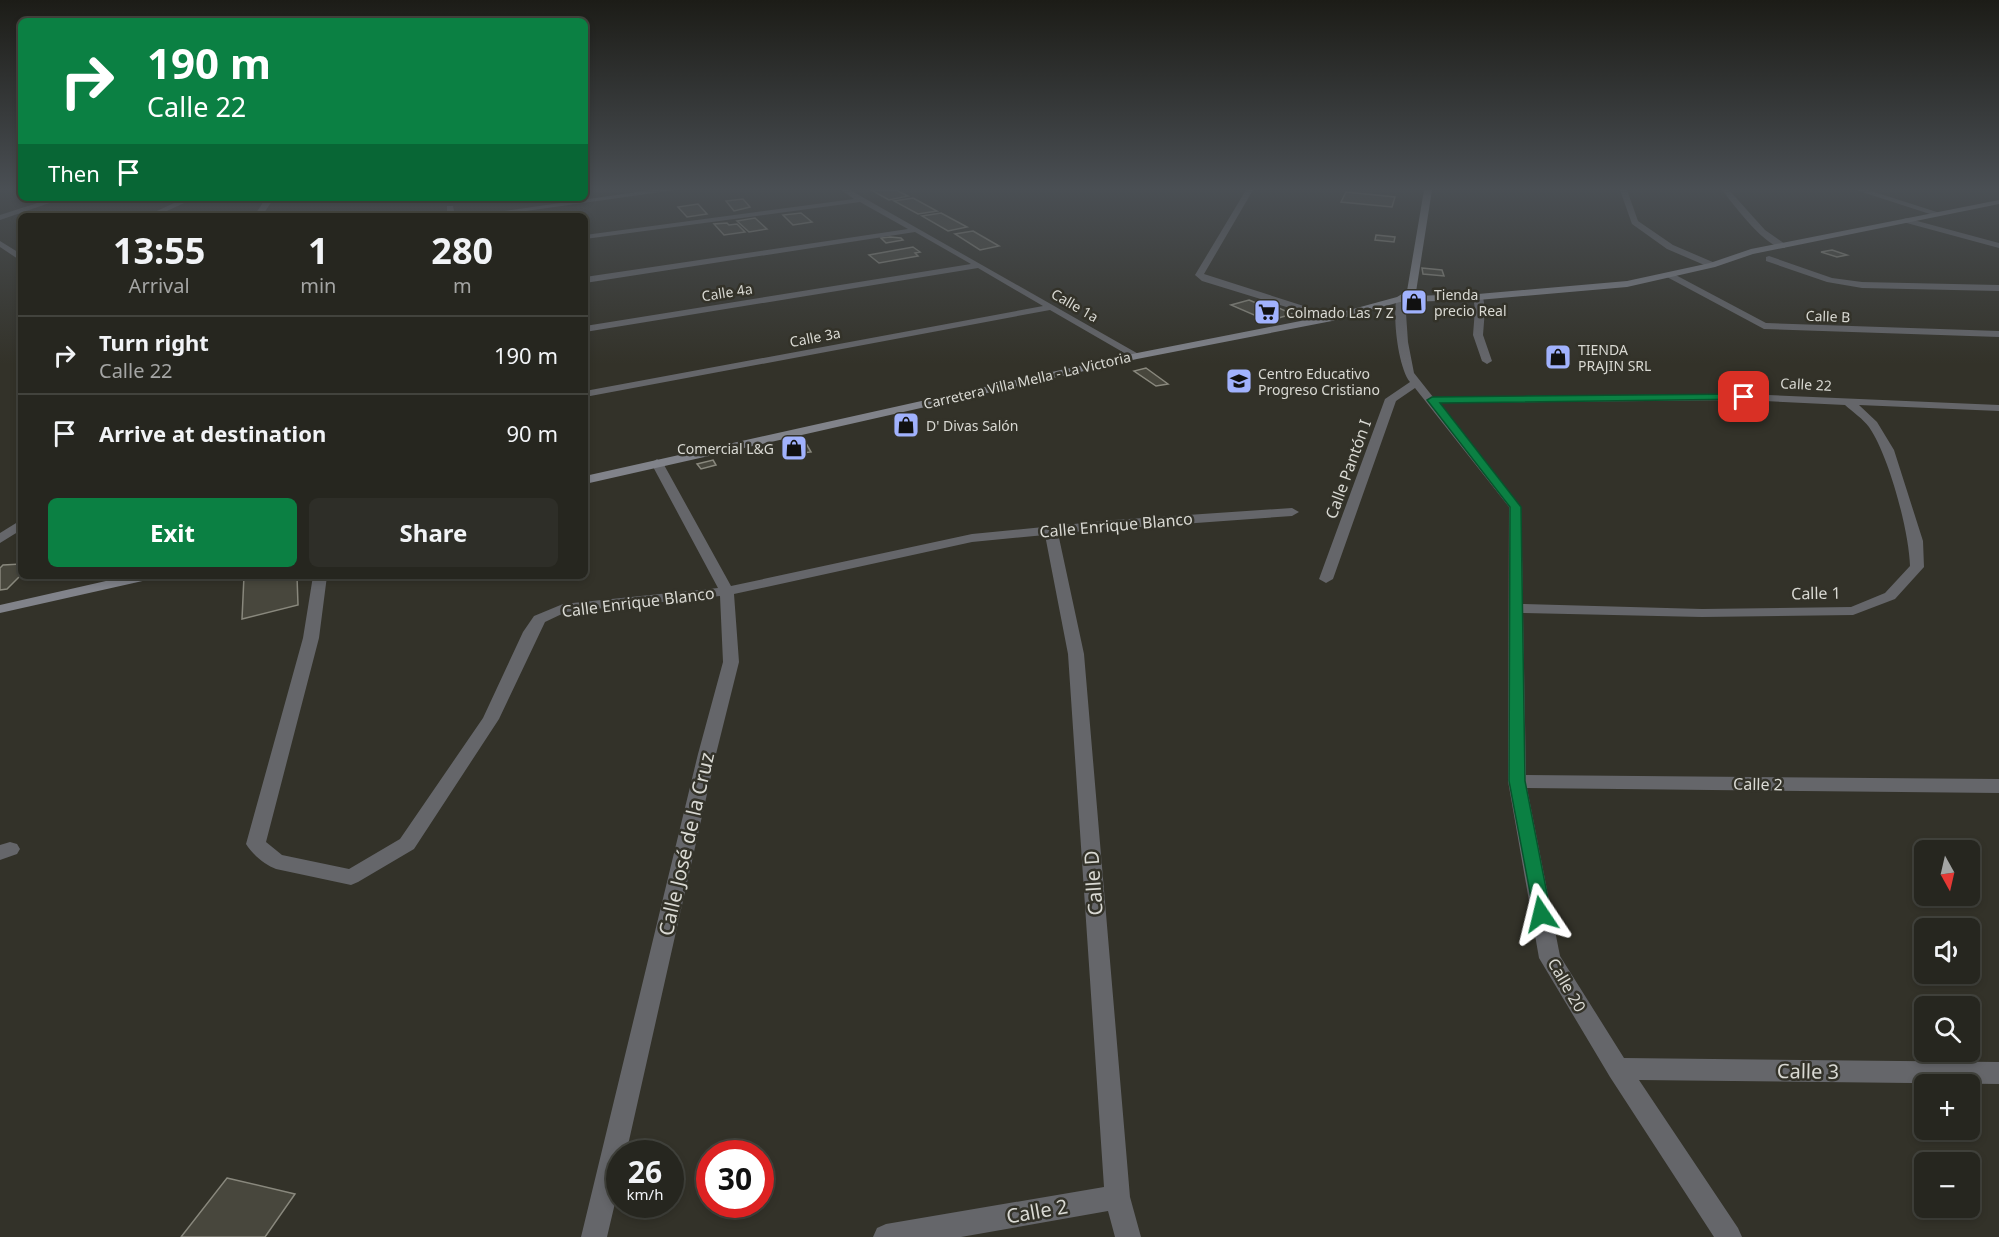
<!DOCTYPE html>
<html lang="en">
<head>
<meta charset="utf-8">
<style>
  :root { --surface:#26261f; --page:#2e2e28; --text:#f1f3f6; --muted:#a4a5a4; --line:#42433d; --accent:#0b8043 }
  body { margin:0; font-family:"Noto Sans",sans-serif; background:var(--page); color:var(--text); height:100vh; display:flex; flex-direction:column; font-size:22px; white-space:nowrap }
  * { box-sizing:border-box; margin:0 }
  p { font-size:20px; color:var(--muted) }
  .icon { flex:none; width:33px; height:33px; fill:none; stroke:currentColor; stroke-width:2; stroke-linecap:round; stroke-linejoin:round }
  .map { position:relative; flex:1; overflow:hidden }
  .details { position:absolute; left:18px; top:213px; width:570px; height:366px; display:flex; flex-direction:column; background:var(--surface); border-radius:9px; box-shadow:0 3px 9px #0003,0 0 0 2px var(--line) }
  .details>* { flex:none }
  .banner { position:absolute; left:18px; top:18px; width:570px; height:183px; border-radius:9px; box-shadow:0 3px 9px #0003,0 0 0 2px var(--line); background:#0b8043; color:#fff; overflow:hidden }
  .needle { width:39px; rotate:172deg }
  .tools { position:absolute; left:1914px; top:840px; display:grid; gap:12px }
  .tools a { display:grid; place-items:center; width:66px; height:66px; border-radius:9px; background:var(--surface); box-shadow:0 3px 9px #0003,0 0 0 2px var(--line); font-size:30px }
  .speed { position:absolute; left:606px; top:1140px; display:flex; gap:12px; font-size:30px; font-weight:700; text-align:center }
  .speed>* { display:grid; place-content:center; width:78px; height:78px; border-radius:50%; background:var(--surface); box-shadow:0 3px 9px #0003,0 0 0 2px var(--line); line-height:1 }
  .speed small { font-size:15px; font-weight:400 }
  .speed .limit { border:9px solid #d22; background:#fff; color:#111 }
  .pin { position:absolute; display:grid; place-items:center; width:51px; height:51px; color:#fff; margin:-26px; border-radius:12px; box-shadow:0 3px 9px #0006 }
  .me { position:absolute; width:66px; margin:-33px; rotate:350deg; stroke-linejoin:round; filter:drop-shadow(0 0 4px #0008) }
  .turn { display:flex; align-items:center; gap:21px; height:126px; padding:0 30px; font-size:27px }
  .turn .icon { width:78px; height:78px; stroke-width:2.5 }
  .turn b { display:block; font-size:42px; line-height:51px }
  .then { display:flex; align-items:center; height:57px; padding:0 30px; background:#0003; gap:12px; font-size:22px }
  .eta { display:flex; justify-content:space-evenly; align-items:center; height:102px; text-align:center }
  .eta b { font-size:36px; font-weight:700; line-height:42px }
  .cta { display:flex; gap:12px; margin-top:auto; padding:12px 30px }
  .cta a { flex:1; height:69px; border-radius:9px; background:var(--accent); color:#fff; font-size:24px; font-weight:700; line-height:69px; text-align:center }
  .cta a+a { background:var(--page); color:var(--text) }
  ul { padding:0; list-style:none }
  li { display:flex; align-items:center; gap:18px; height:78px; padding:0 30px; border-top:2px solid var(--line) }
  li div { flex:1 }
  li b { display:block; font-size:22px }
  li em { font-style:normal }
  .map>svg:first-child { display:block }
  .building { fill:#48473d; stroke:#89887d; stroke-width:1.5 }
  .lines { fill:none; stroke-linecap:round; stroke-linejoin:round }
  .service { fill:#65666a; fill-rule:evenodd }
  .minor { fill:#65666a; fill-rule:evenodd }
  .secondary { fill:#81838a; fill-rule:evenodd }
  .route { fill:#0b8043; stroke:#07532c; stroke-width:1.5 }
  .labels { text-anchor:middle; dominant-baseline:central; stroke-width:5; stroke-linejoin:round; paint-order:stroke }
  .far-street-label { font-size:14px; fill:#d9d9d3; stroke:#333229 }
  .far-poi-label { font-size:14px; fill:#d9d9d3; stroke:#333229; text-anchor:start }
  .street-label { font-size:16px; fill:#d9d9d3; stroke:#333229 }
  .near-street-label { font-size:20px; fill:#d9d9d3; stroke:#333229 }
</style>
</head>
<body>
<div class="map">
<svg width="1999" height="1237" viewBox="0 0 1999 1237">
  <rect width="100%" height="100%" fill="#333229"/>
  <!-- building -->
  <g class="building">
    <path d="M871 190H896L908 196 889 200Z"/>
    <path d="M1346 192 1395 197 1392 207 1341 202Z"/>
    <path d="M913 198 937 211 918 214 894 201Z"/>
    <path d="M743 199 750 207 734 211 726 201Z"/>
    <path d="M698 204 707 214 687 217 678 207Z"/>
    <path d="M801 213 812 222 793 225 783 215Z"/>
    <path d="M941 213 967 227 948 231 922 216Z"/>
    <path d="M755 218 767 229 749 232 737 221Z"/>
    <path d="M727 223 729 225 737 224 745 232 724 235 714 224Z"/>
    <path d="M973 231 999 246 980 250 955 234Z"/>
    <path d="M1376 235 1395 237 1394 242 1375 240Z"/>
    <path d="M890 237 901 238 903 240 886 243 881 238Z"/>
    <path d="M913 247 920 252 915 253 918 256 879 263 869 255Z"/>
    <path d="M1832 250 1847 255 1837 257 1821 252Z"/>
    <path d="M1422 268 1442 270 1444 276 1423 274Z"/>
    <path d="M1249 300 1273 310 1279 308 1292 314 1268 321 1231 305Z"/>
    <path d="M1146 368 1168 384 1156 386 1134 371Z"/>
    <path d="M906 417 917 429 904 432 894 420Z"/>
    <path d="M804 440 811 452 802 453 795 442Z"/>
    <path d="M795 442 802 453 792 455 784 444Z"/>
    <path d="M713 460 716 465 701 469 697 464Z"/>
    <path d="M21 564V575L7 589 0 590V568L3 565Z"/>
    <path d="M244 576H297L298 605 242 619Z"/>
    <path d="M227 1178 295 1194 265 1237H181Z"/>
  </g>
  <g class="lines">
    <!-- service -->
    <path class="service" d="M1478 294 1483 297 1485 309 1483 335 1492 361 1487 364 1482 361 1473 335 1475 309 1473 297Z"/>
    <!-- minor -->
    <g class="minor">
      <path d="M651 190H675L491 216H469Z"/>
      <path d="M841 190H850L1142 356 1133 358 1050 310 585 397V391L1043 306 978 268 585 332V326L971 264 915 232 585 283V277L908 229 860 202 585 239V235L854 199Z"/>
      <path d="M1246 190H1253L1204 274 1335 316V320H1329L1202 281 1195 275Z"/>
      <path d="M1620 190H1627L1638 221 1673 245 1715 263V267H1709L1667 249 1632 224Z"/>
      <path d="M1722 190H1729L1765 230 1785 244V248C1766 249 1734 205 1722 190Z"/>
      <path d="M1856 190H1868L1943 214 1936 216Z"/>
      <path d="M53 198H64L0 220V215Z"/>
      <path d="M185 198H195L156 216H146Z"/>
      <path d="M266 198H274L262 216H254Z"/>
      <path d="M447 206H453L455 216H447Z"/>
      <path d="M1906 218 1999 243V248L1903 222 1902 220Z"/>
      <path d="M0 241 21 254V261L0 247Z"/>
      <path d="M1769 256 1832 278 1862 282 1999 285V291L1862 288 1827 282 1766 261V257Z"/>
      <path d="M1670 272 1766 323 1999 331V337L1764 329 1667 277V273Z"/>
      <path d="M1397 297 1405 299 1408 342 1414 373 1433 397 1744 394 1999 405V411L1859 405 1877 422 1894 450 1923 541 1924 567 1895 599 1853 615 1702 617 1523 613 1526 775 1999 779V793L1527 788 1560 956 1624 1058 1999 1062V1084L1639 1080 1738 1228 1742 1237H1714L1610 1077 1539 958 1508 781 1509 507 1415 388 1396 401 1333 579 1326 583 1319 579 1385 399 1410 382C1398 367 1392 315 1397 297ZM1744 400 1845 405C1853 412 1863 419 1869 427 1889 456 1909 531 1910 566L1885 593 1851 607 1702 609 1523 604 1521 507 1439 403Z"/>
      <path d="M657 459 663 463 731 586 972 534 1114 520 1292 508 1299 512 1292 516 1058 533 1084 654 1130 1197 1141 1237H1115L1108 1211 961 1237H873L877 1228 886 1224 1104 1187 1068 654 1045 535 972 542 734 594 739 662 716 754 626 1154H620V1182L607 1237H581L698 754 723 662 720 596 566 612 545 622 499 719 414 849 358 882 351 885 276 869C265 865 252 854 246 844L303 638 313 576H327L319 638 266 842 282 855 349 869 400 839 483 718 523 632 534 616 563 604 718 588 651 463Z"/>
      <path d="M21 520V530L0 543V533Z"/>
      <path d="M10 842 17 844 20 849 17 854 0 860V845Z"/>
    </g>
    <!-- secondary -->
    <g class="secondary">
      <path d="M1424 190H1432L1416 292 1411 296 1478 294 1627 281 1710 263 1751 249 1999 200V204L1753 254 1715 267 1627 287 1478 300 1400 302 1332 321 1137 359 585 484V476L1137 353 1331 315 1397 297 1407 291Z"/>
      <path d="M128 576H154L147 580 0 613V605Z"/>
    </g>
  </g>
  <!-- sky -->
  <linearGradient id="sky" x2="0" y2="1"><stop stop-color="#1c1c17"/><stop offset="0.52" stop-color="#4a4f54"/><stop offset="1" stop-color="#4a4f54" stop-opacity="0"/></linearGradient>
  <rect width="1999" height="364" fill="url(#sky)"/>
  <!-- route -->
  <path class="route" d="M1744 394 1749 397 1748 399 1440 403 1521 507 1525 781 1551 914 1548 919 1541 921 1535 919 1509 781 1510 507 1427 400 1432 397Z"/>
  <!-- icons -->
  <defs>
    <symbol id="shop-square" viewBox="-11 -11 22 22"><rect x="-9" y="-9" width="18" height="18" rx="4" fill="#a1b2fd" stroke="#333229"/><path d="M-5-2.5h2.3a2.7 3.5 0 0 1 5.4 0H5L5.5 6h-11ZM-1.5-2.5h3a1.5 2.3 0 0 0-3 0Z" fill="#111"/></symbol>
    <symbol id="supermarket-square" viewBox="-11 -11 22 22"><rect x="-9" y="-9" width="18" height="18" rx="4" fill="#a1b2fd" stroke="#333229"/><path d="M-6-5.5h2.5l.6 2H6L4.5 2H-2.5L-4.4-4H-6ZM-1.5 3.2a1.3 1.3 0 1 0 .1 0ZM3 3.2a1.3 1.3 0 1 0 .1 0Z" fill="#111"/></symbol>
    <symbol id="school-square" viewBox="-11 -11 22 22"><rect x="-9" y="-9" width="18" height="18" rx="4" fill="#a1b2fd" stroke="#333229"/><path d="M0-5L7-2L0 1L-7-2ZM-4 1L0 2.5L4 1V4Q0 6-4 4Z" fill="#111"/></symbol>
  </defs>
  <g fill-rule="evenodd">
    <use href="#shop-square" x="1399" y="287" width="30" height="30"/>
    <use href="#supermarket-square" x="1252" y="297" width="30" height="30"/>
    <use href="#shop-square" x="1543" y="342" width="30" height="30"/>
    <use href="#school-square" x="1224" y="366" width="30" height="30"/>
    <use href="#shop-square" x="891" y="410" width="30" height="30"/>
    <use href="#shop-square" x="779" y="433" width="30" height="30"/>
  </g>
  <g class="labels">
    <!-- far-street labels -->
    <g class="far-street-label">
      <text transform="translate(727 292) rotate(-9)">Calle 4a</text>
      <text transform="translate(1075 305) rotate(30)">Calle 1a</text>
      <text transform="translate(1828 316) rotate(2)">Calle B</text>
      <text transform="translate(815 337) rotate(-11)">Calle 3a</text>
      <text transform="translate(1027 380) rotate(-13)">Carretera Villa Mella - La Victoria</text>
      <text transform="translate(1806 384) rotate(3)">Calle 22</text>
    </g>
    <!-- far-poi labels -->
    <g class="far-poi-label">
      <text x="1434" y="294">Tienda<tspan x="1434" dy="16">precio Real</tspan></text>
      <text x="1286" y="312">Colmado Las 7 Z</text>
      <text x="1578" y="349">TIENDA<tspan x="1578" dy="16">PRAJIN SRL</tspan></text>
      <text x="1258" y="373">Centro Educativo<tspan x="1258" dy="16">Progreso Cristiano</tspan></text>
      <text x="926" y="425">D' Divas Salón</text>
      <text x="774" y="448" text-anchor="end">Comercial L&amp;G</text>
    </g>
    <!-- street labels -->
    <g class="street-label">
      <text transform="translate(1348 469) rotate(-70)">Calle Pantón I</text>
      <text transform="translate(1116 525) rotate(-5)">Calle Enrique Blanco</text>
      <text transform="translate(1816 593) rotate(-1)">Calle 1</text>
      <text transform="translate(638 602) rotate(-7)">Calle Enrique Blanco</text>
      <text transform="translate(1758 784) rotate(1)">Calle 2</text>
      <text transform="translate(1567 985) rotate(60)">Calle 20</text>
    </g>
    <!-- near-street labels -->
    <g class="near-street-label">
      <text transform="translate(686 844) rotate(-77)">Calle José de la Cruz</text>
      <text transform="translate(1093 883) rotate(-94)">Calle D</text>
      <text transform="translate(1808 1071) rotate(1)">Calle 3</text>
      <text transform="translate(1037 1211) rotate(-10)">Calle 2</text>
    </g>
  </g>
</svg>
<div class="tools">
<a><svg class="needle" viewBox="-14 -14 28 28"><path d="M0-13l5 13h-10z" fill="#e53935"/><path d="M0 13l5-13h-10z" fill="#a4a5a4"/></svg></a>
<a><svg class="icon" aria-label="sound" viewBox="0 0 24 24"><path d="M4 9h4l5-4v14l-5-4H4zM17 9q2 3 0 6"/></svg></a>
<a><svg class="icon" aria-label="search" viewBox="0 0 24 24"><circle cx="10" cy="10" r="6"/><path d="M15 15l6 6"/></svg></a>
<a>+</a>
<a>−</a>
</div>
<div class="speed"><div>26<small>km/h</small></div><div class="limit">30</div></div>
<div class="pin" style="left:1744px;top:397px;background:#d93025"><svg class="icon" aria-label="arrive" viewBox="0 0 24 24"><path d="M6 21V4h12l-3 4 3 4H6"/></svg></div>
<svg class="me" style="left:1541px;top:914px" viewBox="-20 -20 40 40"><path d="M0-17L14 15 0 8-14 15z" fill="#0b8043" stroke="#fff" stroke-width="4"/></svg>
<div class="banner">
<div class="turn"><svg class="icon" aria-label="right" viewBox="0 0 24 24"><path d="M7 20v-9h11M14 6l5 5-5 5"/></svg><div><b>190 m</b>Calle 22</div></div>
<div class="then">Then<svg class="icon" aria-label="arrive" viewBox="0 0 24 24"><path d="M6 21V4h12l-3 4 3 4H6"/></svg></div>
</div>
<section class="details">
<div class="eta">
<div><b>13:55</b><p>Arrival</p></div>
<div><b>1</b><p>min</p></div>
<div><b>280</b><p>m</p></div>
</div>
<ul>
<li><svg class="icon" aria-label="right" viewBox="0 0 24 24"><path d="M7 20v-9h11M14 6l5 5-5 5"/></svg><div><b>Turn right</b><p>Calle 22</p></div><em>190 m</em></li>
<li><svg class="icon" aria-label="arrive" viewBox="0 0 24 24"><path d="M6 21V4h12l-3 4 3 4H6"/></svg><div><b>Arrive at destination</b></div><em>90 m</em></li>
</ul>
<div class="cta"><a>Exit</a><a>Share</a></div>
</section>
</div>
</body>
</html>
